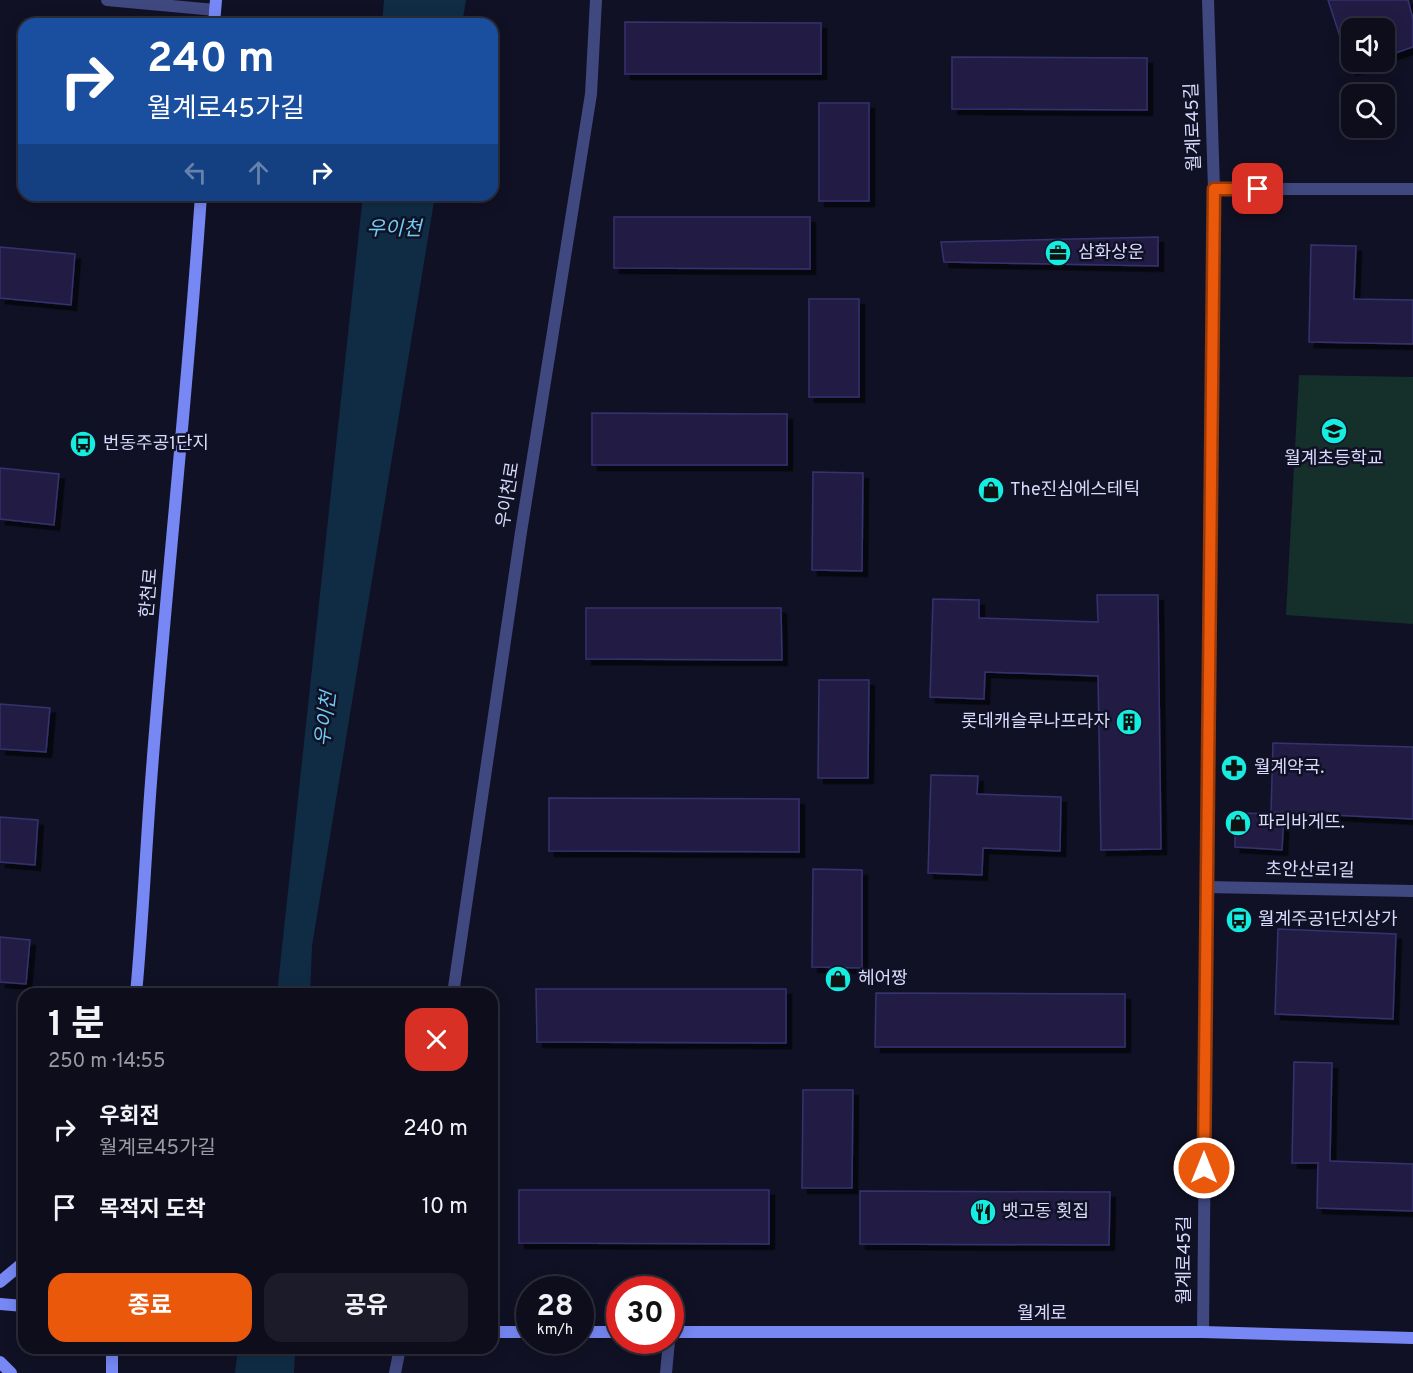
<!DOCTYPE html>
<html lang="ko">
<head>
<meta charset="utf-8">
<style>
  :root { --surface:#0d0d1c; --page:#1b1b29; --text:#f1f3f6; --muted:#9a9ca3; --line:#2d2d3b; --accent:#ea580c }
  body { margin:0; font-family:Overpass,"Noto Sans KR",sans-serif; background:var(--page); color:var(--text); height:100vh; display:flex; flex-direction:column; font-size:22px; white-space:nowrap }
  * { box-sizing:border-box; margin:0 }
  p { font-size:20px; color:var(--muted) }
  .icon { flex:none; width:33px; height:33px; fill:none; stroke:currentColor; stroke-width:2; stroke-linecap:round; stroke-linejoin:round }
  .map { position:relative; flex:1; overflow:hidden }
  .drawer { position:absolute; left:18px; top:988px; width:480px; height:366px; display:flex; flex-direction:column; background:var(--surface); border-radius:18px; box-shadow:0 3px 15px #0003,0 0 0 2px var(--line) }
  .drawer>* { flex:none }
  .hud { position:absolute; left:18px; top:18px; width:480px; height:183px; border-radius:18px; box-shadow:0 3px 15px #0003,0 0 0 2px var(--line); background:#1a4fa0; color:#fff; overflow:hidden }
  .fabs { position:absolute; left:1341px; top:18px; display:grid; gap:12px }
  .fabs a { display:grid; place-items:center; width:54px; height:54px; border-radius:12px; background:var(--surface); box-shadow:0 3px 15px #0003,0 0 0 2px var(--line); font-size:30px }
  .speed { position:absolute; left:516px; top:1276px; display:flex; gap:12px; font-size:30px; font-weight:700; text-align:center }
  .speed>* { display:grid; place-content:center; width:78px; height:78px; border-radius:50%; background:var(--surface); box-shadow:0 3px 15px #0003,0 0 0 2px var(--line); line-height:1 }
  .speed small { font-size:15px; font-weight:400 }
  .speed .limit { border:9px solid #d22; background:#fff; color:#111 }
  .pin { position:absolute; display:grid; place-items:center; width:51px; height:51px; color:#fff; margin:-26px; border-radius:12px; box-shadow:0 3px 9px #0006 }
  .me { position:absolute; width:66px; margin:-33px; rotate:0deg; stroke-linejoin:round; filter:drop-shadow(0 0 4px #0008) }
  .turn { display:flex; align-items:center; gap:21px; height:126px; padding:0 30px; font-size:27px }
  .turn .icon { width:78px; height:78px; stroke-width:2.5 }
  .turn b { display:block; font-size:42px; line-height:51px }
  .lanes { display:flex; align-items:center; height:57px; padding:0 30px; background:#0003; justify-content:center; gap:30px; direction:ltr }
  .lanes .off { opacity:.35 }
  .round { display:grid; place-items:center; flex:none; width:63px; height:63px; border-radius:18px; background:var(--page) }
  .summary { display:flex; align-items:center; justify-content:space-between; height:102px; padding:0 30px }
  h1 { font-size:36px; font-weight:700; line-height:45px }
  .primary-button { display:flex; gap:12px; margin-top:auto; padding:12px 30px }
  .primary-button a { flex:1; height:69px; border-radius:18px; background:var(--accent); color:#fff; font-size:24px; font-weight:700; line-height:69px; text-align:center }
  .primary-button a+a { background:var(--page); color:var(--text) }
  ul { padding:0; list-style:none }
  li { display:flex; align-items:center; gap:18px; height:78px; padding:0 30px }
  li div { flex:1 }
  li b { display:block; font-size:22px }
  li em { font-style:normal }
  .map>svg:first-child { display:block }
  .green { fill:#152f2a }
  .water { fill:#102c45 }
  .building { fill:#201f45; stroke:#35326f; stroke-width:1.5; filter:url(#shadow) }
  .lines { fill:none; stroke-linecap:round; stroke-linejoin:round }
  .minor { stroke:#404880; stroke-width:12 }
  .tertiary { stroke:#404880; stroke-width:12 }
  .secondary { stroke:#7788f4; stroke-width:12 }
  .route-casing { stroke:#983908; stroke-width:15 }
  .route { stroke:#ea580c; stroke-width:10 }
  .labels { text-anchor:middle; dominant-baseline:central; stroke-width:5; stroke-linejoin:round; paint-order:stroke }
  .street-label { font-size:18px; fill:#d8dafc; stroke:#111125 }
  .poi-label { font-size:18px; fill:#d8dafc; stroke:#111125; text-anchor:start }
  .water-label { font-size:20px; font-style:italic; fill:#6fccf4; stroke:#111125 }
</style>
</head>
<body>
<div class="map">
<svg width="1413" height="1373" viewBox="0 0 1413 1373">
  <defs>
    <filter id="shadow"><feDropShadow dx="5.5" dy="5.5" stdDeviation="0" flood-color="#0009"/></filter>
  </defs>
  <rect width="100%" height="100%" fill="#111125"/>
  <!-- green -->
  <path class="green" d="M1299 375 1413 377V624L1286 615Z"/>
  <!-- water -->
  <g class="water">
    <path d="M384 0H466L462 24H382Z"/>
    <path d="M363 195H435L312 946 310 994H277Z"/>
    <path d="M238 1349H295L294 1373H235Z"/>
  </g>
  <!-- building -->
  <g class="building">
    <path d="M1328 0H1408L1413 19V47L1384 57V28H1352V62H1373L1351 70Z"/>
    <path d="M625 22 821 23V74H625Z"/>
    <path d="M952 57 1147 58V110L952 109Z"/>
    <rect x="819" y="103" width="50" height="98"/>
    <path d="M614 217H810V269L614 268Z"/>
    <path d="M1158 237V266L944 262 941 242Z"/>
    <path d="M1311 245 1356 246 1354 299 1413 300V344L1309 342Z"/>
    <path d="M0 247 75 254 71 305 0 298Z"/>
    <rect x="809" y="299" width="50" height="98"/>
    <path d="M592 413 787 414V465H592Z"/>
    <path d="M0 468 59 474 54 525 0 519Z"/>
    <path d="M813 472 863 473 862 571 812 570Z"/>
    <path d="M1097 595H1158L1161 849 1101 850 1098 676 985 672 984 699 930 697 933 599 979 600V618L1098 622Z"/>
    <path d="M586 608H781L782 660 586 659Z"/>
    <path d="M819 680H869L868 778H818Z"/>
    <path d="M0 704 50 708 46 752 0 749Z"/>
    <path d="M1273 743 1413 747V819L1271 812Z"/>
    <path d="M931 775 978 776 977 794 1061 797 1060 851 983 848 982 875 928 873Z"/>
    <path d="M549 798 799 799V852L549 851Z"/>
    <path d="M1235 813 1284 814 1282 850 1235 847Z"/>
    <path d="M0 817 38 820 35 865 0 862Z"/>
    <path d="M813 869 862 870V968L812 967Z"/>
    <path d="M1278 929 1396 934 1393 1019 1275 1014Z"/>
    <path d="M0 937 30 940 26 984 0 982Z"/>
    <path d="M536 989H786V1043L537 1042Z"/>
    <path d="M876 993 1125 994V1047H875Z"/>
    <path d="M1294 1062 1332 1063 1330 1161 1413 1164V1211L1317 1208 1318 1163H1292Z"/>
    <path d="M803 1090H853L852 1188H802Z"/>
    <path d="M519 1190H769V1244L519 1243Z"/>
    <path d="M860 1191 1110 1192 1109 1245 860 1244Z"/>
  </g>
  <g class="lines">
    <!-- minor -->
    <g class="minor">
      <path d="M107 0 215 10"/>
      <path d="M1214 189H1413"/>
      <path d="M1206 887 1413 891"/>
      <path d="M1203 1332 1214 189 1208 0"/>
      <path d="M666 1373 669 1341"/>
    </g>
    <!-- tertiary -->
    <g class="tertiary">
      <path d="M453 994 521 532 591 94 596 0"/>
      <path d="M395 1373 400 1348"/>
    </g>
    <!-- secondary -->
    <g class="secondary">
      <path d="M214 24 216 0"/>
      <path d="M136 994C143 919 146 844 152 769 167 577 188 387 201 195"/>
      <path d="M0 1282 24 1262"/>
      <path d="M0 1304 24 1306"/>
      <path d="M492 1332H530"/>
      <path d="M580 1332H620"/>
      <path d="M670 1332H1203L1413 1338"/>
      <path d="M0 1362 11 1373"/>
      <path d="M112 1373V1348"/>
    </g>
  </g>
  <g class="lines">
    <defs>
      <path id="route" d="M1204 1168 1214 189H1258"/>
    </defs>
    <!-- route casing -->
    <use href="#route" class="route-casing"/>
    <!-- route -->
    <use href="#route" class="route"/>
  </g>
  <!-- icons -->
  <defs>
    <symbol id="office-disc" viewBox="-11 -11 22 22"><circle r="9.5" fill="#14eddf" stroke="#111125"/><path d="M-6-3h4V-5.5h4V-3h4V5H-6ZM-1-4.5V-3h2v-1.5ZM-6 0V1H6V0Z" fill="#111"/></symbol>
    <symbol id="school-disc" viewBox="-11 -11 22 22"><circle r="9.5" fill="#14eddf" stroke="#111125"/><path d="M0-5L7-2L0 1L-7-2ZM-4 1L0 2.5L4 1V4Q0 6-4 4Z" fill="#111"/></symbol>
    <symbol id="bus-disc" viewBox="-11 -11 22 22"><circle r="9.5" fill="#14eddf" stroke="#111125"/><path d="M-5-6H5V4H4V6H2V4H-2V6H-4V4H-5ZM-3.5-4V0h7V-4ZM-3.5 1.2v1.5H-2V1.2ZM2 1.2v1.5H3.5V1.2Z" fill="#111"/></symbol>
    <symbol id="shop-disc" viewBox="-11 -11 22 22"><circle r="9.5" fill="#14eddf" stroke="#111125"/><path d="M-5-2.5h2.3a2.7 3.5 0 0 1 5.4 0H5L5.5 6h-11ZM-1.5-2.5h3a1.5 2.3 0 0 0-3 0Z" fill="#111"/></symbol>
    <symbol id="building-disc" viewBox="-11 -11 22 22"><circle r="9.5" fill="#14eddf" stroke="#111125"/><path d="M-4-6H4V6H1V3H-1V6H-4ZM-2.5-4.3h1.7v1.8h-1.7ZM.8-4.3h1.7v1.8H.8ZM-2.5-1h1.7V.8h-1.7ZM.8-1h1.7V.8H.8Z" fill="#111"/></symbol>
    <symbol id="pharmacy-disc" viewBox="-11 -11 22 22"><circle r="9.5" fill="#14eddf" stroke="#111125"/><path d="M-2-6h4v4h4v4h-4v4h-4v-4h-4v-4h4Z" fill="#111"/></symbol>
    <symbol id="restaurant-disc" viewBox="-11 -11 22 22"><circle r="9.5" fill="#14eddf" stroke="#111125"/><path d="M-5-6h1v4h1v-4h1v4h1v-4h1v5L-1.5 .5V6h-2V.5L-5-1ZM5-6V6H3V1.5H1.5Q1.5-4 5-6Z" fill="#111"/></symbol>
  </defs>
  <g fill-rule="evenodd">
    <use href="#office-disc" x="1043" y="238" width="30" height="30"/>
    <use href="#school-disc" x="1319" y="416" width="30" height="30"/>
    <use href="#bus-disc" x="68" y="429" width="30" height="30"/>
    <use href="#shop-disc" x="976" y="475" width="30" height="30"/>
    <use href="#building-disc" x="1114" y="707" width="30" height="30"/>
    <use href="#pharmacy-disc" x="1219" y="753" width="30" height="30"/>
    <use href="#shop-disc" x="1223" y="808" width="30" height="30"/>
    <use href="#bus-disc" x="1224" y="905" width="30" height="30"/>
    <use href="#shop-disc" x="823" y="964" width="30" height="30"/>
    <use href="#restaurant-disc" x="968" y="1197" width="30" height="30"/>
  </g>
  <g class="labels">
    <!-- street labels -->
    <g class="street-label">
      <text transform="translate(1194 127) rotate(-92)">월계로45길</text>
      <text transform="translate(509 495) rotate(-81)">우이천로</text>
      <text transform="translate(150 593) rotate(-85)">한천로</text>
      <text transform="translate(1310 871) rotate(1)">초안산로1길</text>
      <text transform="translate(1185 1260) rotate(-90)">월계로45길</text>
      <text x="1042" y="1314">월계로</text>
    </g>
    <!-- poi labels -->
    <g class="poi-label">
      <text x="1078" y="253">삼화상운</text>
      <text x="103" y="444">번동주공1단지</text>
      <text x="1334" y="459" text-anchor="middle">월계초등학교</text>
      <text x="1010" y="490">The진심에스테틱</text>
      <text x="1110" y="722" text-anchor="end">롯데캐슬루나프라자</text>
      <text x="1254" y="768">월계약국.</text>
      <text x="1258" y="823">파리바게뜨.</text>
      <text x="1258" y="920">월계주공1단지상가</text>
      <text x="858" y="979">헤어짱</text>
      <text x="1002" y="1212">뱃고동 횟집</text>
    </g>
    <!-- water labels -->
    <g class="water-label">
      <text x="394" y="230">우이천</text>
      <text transform="translate(327 719) rotate(-83)">우이천</text>
    </g>
  </g>
</svg>
<div class="fabs">
<a><svg class="icon" aria-label="sound" viewBox="0 0 24 24"><path d="M4 9h4l5-4v14l-5-4H4zM17 9q2 3 0 6"/></svg></a>
<a><svg class="icon" aria-label="search" viewBox="0 0 24 24"><circle cx="10" cy="10" r="6"/><path d="M15 15l6 6"/></svg></a>
</div>
<div class="speed"><div>28<small>km/h</small></div><div class="limit">30</div></div>
<div class="pin" style="left:1258px;top:189px;background:#d93025"><svg class="icon" aria-label="arrive" viewBox="0 0 24 24"><path d="M6 21V4h12l-3 4 3 4H6"/></svg></div>
<svg class="me" style="left:1204px;top:1168px" viewBox="-20 -20 40 40"><circle r="17" fill="#ea580c" stroke="#fff" stroke-width="3"/><path d="M0-11L8 9 0 5-8 9z" fill="#fff"/></svg>
<div class="hud">
<div class="turn"><svg class="icon" aria-label="right" viewBox="0 0 24 24"><path d="M7 20v-9h11M14 6l5 5-5 5"/></svg><div><b>240 m</b>월계로45가길</div></div>
<div class="lanes"><svg class="icon off" aria-label="left" viewBox="0 0 24 24"><path d="M17 20v-9H6M10 6l-5 5 5 5"/></svg><svg class="icon off" aria-label="ahead" viewBox="0 0 24 24"><path d="M12 20V5M6 11l6-6 6 6"/></svg><svg class="icon" aria-label="right" viewBox="0 0 24 24"><path d="M7 20v-9h11M14 6l5 5-5 5"/></svg></div>
</div>
<section class="drawer">
<div class="summary"><div><h1>1 분</h1><p>250 m · 14:55</p></div><a class="round" style="background:#d93025;color:#fff"><svg class="icon" aria-label="close" viewBox="0 0 24 24"><path d="M6 6l12 12M18 6L6 18"/></svg></a></div>
<ul>
<li><svg class="icon" aria-label="right" viewBox="0 0 24 24"><path d="M7 20v-9h11M14 6l5 5-5 5"/></svg><div><b>우회전</b><p>월계로45가길</p></div><em>240 m</em></li>
<li><svg class="icon" aria-label="arrive" viewBox="0 0 24 24"><path d="M6 21V4h12l-3 4 3 4H6"/></svg><div><b>목적지 도착</b></div><em>10 m</em></li>
</ul>
<div class="primary-button"><a>종료</a><a>공유</a></div>
</section>
</div>
</body>
</html>
